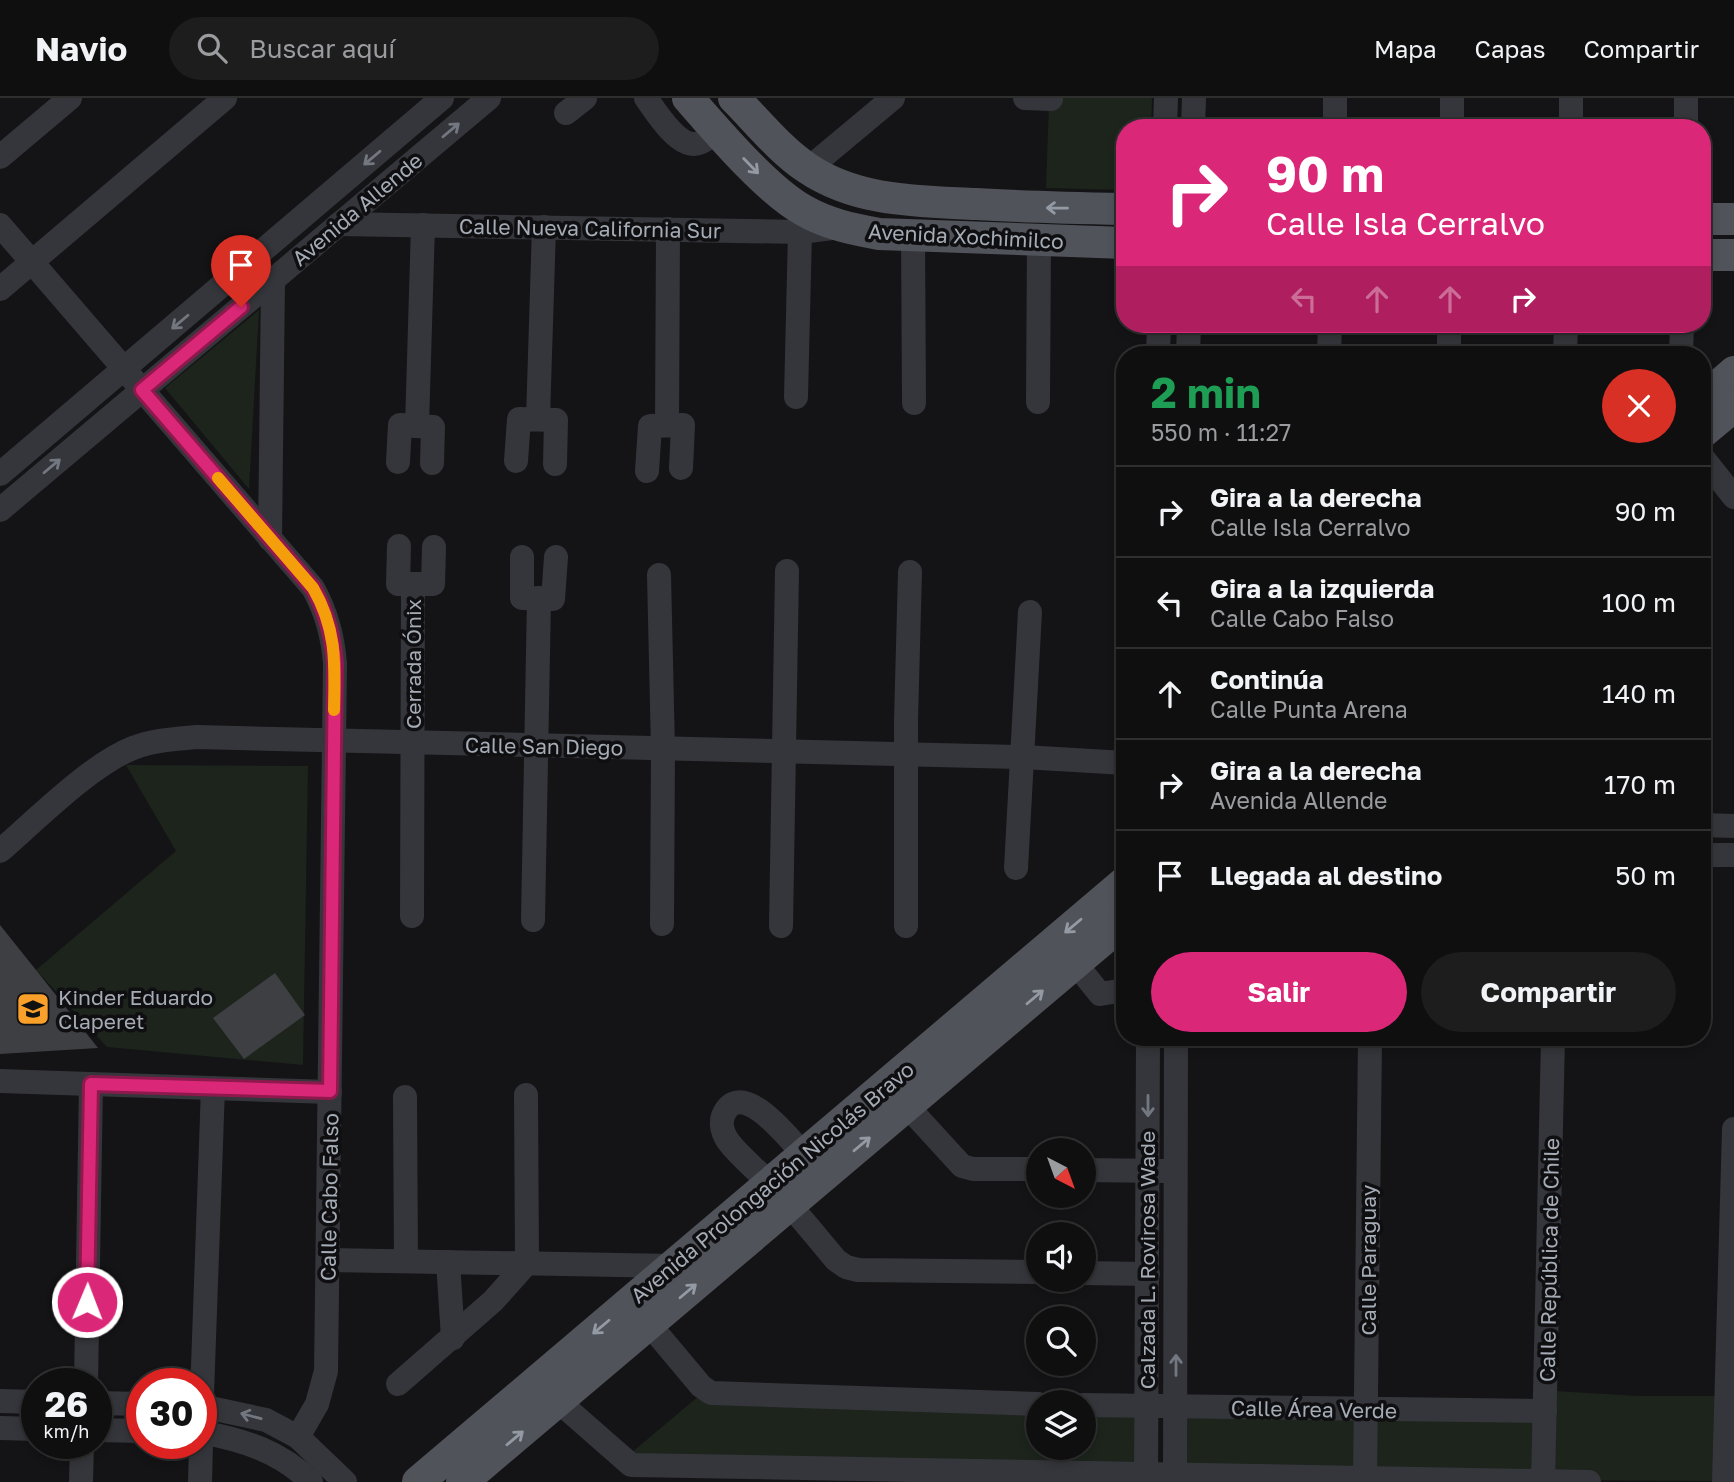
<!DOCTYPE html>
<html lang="es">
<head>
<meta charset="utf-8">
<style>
  :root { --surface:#0f0f10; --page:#1d1d1e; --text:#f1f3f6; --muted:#9b9c9f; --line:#2f2f30; --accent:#db2777 }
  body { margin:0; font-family:"Golos Text",sans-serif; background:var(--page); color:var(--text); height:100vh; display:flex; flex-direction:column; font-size:26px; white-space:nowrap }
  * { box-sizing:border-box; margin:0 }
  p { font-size:23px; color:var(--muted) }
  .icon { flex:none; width:38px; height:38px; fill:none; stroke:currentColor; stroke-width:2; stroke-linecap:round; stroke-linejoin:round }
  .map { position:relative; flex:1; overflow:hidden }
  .sheet { position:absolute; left:1116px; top:248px; width:595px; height:700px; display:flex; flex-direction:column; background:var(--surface); border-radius:28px; box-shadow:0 4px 10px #0003,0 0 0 2px var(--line) }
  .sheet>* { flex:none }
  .hud { position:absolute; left:1116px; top:21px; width:595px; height:214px; border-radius:28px; box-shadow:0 4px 10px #0003,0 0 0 2px var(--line); background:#db2777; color:#fff; overflow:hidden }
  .needle { width:46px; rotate:139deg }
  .tools { position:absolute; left:1026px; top:1040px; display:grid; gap:14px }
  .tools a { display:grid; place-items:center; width:70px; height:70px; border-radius:50%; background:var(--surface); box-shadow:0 4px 10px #0003,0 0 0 2px var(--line); font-size:35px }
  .speed { position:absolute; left:21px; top:1270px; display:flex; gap:14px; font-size:35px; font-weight:700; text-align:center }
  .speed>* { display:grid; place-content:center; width:91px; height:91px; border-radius:50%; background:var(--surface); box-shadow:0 4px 10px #0003,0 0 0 2px var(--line); line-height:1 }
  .speed small { font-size:18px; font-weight:400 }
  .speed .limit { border:10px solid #d22; background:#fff; color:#111 }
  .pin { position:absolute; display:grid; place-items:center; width:60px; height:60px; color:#fff; margin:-72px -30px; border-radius:50% 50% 50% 0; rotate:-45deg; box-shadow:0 0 7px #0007 }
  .pin .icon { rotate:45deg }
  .me { position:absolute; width:77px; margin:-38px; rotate:1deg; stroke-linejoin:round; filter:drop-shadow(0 0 5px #0008) }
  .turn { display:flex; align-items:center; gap:24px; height:147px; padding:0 35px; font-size:32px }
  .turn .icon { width:91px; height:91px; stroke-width:2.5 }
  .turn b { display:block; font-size:49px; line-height:60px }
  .lanes { display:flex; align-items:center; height:66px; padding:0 35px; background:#0003; justify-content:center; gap:35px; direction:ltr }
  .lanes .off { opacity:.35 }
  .round { display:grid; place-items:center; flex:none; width:74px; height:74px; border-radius:37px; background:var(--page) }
  .summary { display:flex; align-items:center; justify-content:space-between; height:119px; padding:0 35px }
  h1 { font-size:42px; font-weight:700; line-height:52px; color:#1e9e55 }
  .action { display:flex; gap:14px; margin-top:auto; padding:14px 35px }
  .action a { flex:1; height:80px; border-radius:42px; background:var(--accent); color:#fff; font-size:28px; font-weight:700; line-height:80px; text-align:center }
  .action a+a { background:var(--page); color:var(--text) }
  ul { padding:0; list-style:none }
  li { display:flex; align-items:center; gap:21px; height:91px; padding:0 35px; border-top:2px solid var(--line) }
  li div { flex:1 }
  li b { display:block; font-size:26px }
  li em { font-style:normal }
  header { display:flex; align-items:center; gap:42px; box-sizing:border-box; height:98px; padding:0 35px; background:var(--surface); border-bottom:2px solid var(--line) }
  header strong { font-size:33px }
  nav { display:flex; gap:38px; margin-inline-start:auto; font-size:24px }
  .search { width:490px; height:63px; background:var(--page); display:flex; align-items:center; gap:18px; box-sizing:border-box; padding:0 24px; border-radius:38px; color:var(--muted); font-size:26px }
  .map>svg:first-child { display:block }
  .green { fill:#1c241c }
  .building { fill:#3e3f43 }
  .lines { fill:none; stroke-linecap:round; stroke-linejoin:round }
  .minor { stroke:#35363b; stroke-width:24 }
  .major { stroke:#50535a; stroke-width:32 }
  .oneway { stroke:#73777f }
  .oneway2 { stroke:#949aa4 }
  .route-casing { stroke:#8e194d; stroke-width:18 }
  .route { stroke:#db2777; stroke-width:12 }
  .slow { stroke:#f59e0b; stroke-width:12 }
  .labels { text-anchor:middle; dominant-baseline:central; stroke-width:7; stroke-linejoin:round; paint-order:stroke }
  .street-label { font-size:21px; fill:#a5acb6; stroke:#0f0f11 }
  .poi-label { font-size:21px; fill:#a5acb6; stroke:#0f0f11; text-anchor:start }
</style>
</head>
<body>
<header>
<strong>Navio</strong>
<div class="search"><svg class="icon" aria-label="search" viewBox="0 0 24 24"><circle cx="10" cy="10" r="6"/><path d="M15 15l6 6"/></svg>Buscar aquí</div>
<nav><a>Mapa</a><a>Capas</a><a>Compartir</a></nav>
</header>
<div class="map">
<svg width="1734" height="1384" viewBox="0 0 1734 1384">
  <rect width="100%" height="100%" fill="#141416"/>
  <!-- green -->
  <g class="green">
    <path d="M1046 0H1152L1151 30H1125V92L1046 90 1049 5Z"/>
    <path d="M259 212 249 391 165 290Z"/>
    <path d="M126 667 308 668 303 967 107 949 36 872 176 753Z"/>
    <path d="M706 1292 1038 1306V1349H1083V1307L1146 1309V1376L625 1360Z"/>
    <path d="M1555 1293 1638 1298H1724L1722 1383 1553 1382Z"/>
    <path d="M1178 1310 1545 1314 1542 1383 1177 1376Z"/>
  </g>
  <!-- building -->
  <g class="building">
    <path d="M0 827 36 872 98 950 0 956Z"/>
    <path d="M275 875 305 917 244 961 213 920Z"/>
  </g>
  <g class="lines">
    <!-- minor -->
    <g class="minor">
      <path d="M646 0C656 14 679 52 699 45 706 43 712 36 718 32"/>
      <path d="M1025 0 1051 1"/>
      <path d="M566 15 585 0"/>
      <path d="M1165 30 1166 0"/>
      <path d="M1193 30 1194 0"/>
      <path d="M1335 30V0"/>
      <path d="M1452 30V0"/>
      <path d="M1571 30V0"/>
      <path d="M1686 30V0"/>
      <path d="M0 59 70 0"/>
      <path d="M808 71 893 0"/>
      <path d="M339 126 800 134 840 129"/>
      <path d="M0 127 313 490C327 515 333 538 335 566L326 1273 317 1306 298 1339"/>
      <path d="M913 137 914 305"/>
      <path d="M0 191 225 0"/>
      <path d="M1158 257 1159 226"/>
      <path d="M1188 257 1189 226"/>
      <path d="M1329 257 1330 226"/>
      <path d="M1449 257V226"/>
      <path d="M1565 257 1566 226"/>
      <path d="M1681 257 1682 226"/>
      <path d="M796 299 800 134"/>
      <path d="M1038 304 1039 142"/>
      <path d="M538 321 544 129"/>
      <path d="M667 327 668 131"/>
      <path d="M417 328 423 127"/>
      <path d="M1703 360 1734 399"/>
      <path d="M516 363 519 321 556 322 555 366"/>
      <path d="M398 364 400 327 433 329 432 365"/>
      <path d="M647 373 650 328 683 327 681 370"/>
      <path d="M0 376 442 0"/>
      <path d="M0 412 489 0"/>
      <path d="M270 441 273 183"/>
      <path d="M399 448 398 486H433L434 449"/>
      <path d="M522 459V500L553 501 556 459"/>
      <path d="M659 477 663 651 662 826"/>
      <path d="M1703 727 1734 728"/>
      <path d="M0 753C36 722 90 667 133 650 153 642 175 641 197 639L1023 659 1125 665"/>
      <path d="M1703 757H1734"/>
      <path d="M1016 770 1030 514"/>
      <path d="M412 818 413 486"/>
      <path d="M533 822 539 500"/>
      <path d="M781 828 787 473"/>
      <path d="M906 828V622L910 474"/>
      <path d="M1075 865 1100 896 1125 892"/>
      <path d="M0 983 330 994"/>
      <path d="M405 999 406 1163"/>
      <path d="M907 1008 962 1068 973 1071H1038"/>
      <path d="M804 1057C791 1043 740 976 723 1018 720 1026 723 1036 728 1043 739 1058 756 1071 769 1085 793 1109 814 1136 836 1162L846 1169 858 1172 1038 1174"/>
      <path d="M1083 1072 1165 1073"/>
      <path d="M328 1162 674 1168"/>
      <path d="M448 1164 453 1240"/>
      <path d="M1083 1175 1148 1176"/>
      <path d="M649 1226 701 1288 711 1295 1038 1306"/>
      <path d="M86 1286 91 986"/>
      <path d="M398 1286 493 1203 527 1165 526 997"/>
      <path d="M0 1303 37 1304"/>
      <path d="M558 1303 631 1367 1589 1384"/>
      <path d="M96 1305 142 1306"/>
      <path d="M1083 1307 1545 1313"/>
      <path d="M201 1308 266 1322 298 1339 345 1384"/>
      <path d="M201 1324 213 990"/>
      <path d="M0 1330 37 1331"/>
      <path d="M96 1332 142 1333"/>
      <path d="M201 1334C243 1342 280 1353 311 1384"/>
      <path d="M81 1384 82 1346"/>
      <path d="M200 1384 201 1346"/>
      <path d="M1146 1384 1148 940"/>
      <path d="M1175 1384 1176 940"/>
      <path d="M1365 1384 1370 940"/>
      <path d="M1543 1384 1553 940"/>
      <path d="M1724 1384 1734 1031"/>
    </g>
    <!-- major -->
    <g class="major">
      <path d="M688 0C717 33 766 91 803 112 827 126 852 131 879 136L1125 145"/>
      <path d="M734 0C757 23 780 52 807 70 857 104 918 103 976 106 1026 109 1075 110 1125 111"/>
      <path d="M1703 121H1734"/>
      <path d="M1703 157H1734"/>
      <path d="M1703 301 1734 274"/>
      <path d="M1703 334 1734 308"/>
      <path d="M418 1384 1125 784"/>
      <path d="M462 1384 1125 823"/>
    </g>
  </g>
  <!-- one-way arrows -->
  <defs><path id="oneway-shaft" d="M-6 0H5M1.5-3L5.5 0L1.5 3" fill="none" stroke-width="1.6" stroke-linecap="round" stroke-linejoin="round" transform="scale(1.75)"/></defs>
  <g class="oneway">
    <use href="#oneway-shaft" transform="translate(451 32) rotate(-40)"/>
    <use href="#oneway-shaft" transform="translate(372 60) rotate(140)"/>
    <use href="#oneway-shaft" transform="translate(180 224) rotate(140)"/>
    <use href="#oneway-shaft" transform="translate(52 368) rotate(-40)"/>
    <use href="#oneway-shaft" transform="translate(1148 1008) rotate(90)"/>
    <use href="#oneway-shaft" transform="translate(1176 1267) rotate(-90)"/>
    <use href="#oneway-shaft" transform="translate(251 1318) rotate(-165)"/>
  </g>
  <g class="oneway2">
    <use href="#oneway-shaft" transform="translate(751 68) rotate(46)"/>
    <use href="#oneway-shaft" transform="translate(1057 110) rotate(-179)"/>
    <use href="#oneway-shaft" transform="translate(1073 828) rotate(140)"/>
    <use href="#oneway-shaft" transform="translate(1035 899) rotate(-40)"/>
    <use href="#oneway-shaft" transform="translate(862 1046) rotate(-40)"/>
    <use href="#oneway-shaft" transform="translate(688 1193) rotate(-40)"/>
    <use href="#oneway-shaft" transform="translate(601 1229) rotate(140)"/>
    <use href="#oneway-shaft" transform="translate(515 1340) rotate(-40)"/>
  </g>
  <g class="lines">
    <defs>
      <path id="route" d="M87 1204 91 986 330 993 335 566C333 538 327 515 313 490L142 292 241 209"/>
    </defs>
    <!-- route casing -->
    <use href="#route" class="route-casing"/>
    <!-- route -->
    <use href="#route" class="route"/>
    <!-- slow -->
    <path class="slow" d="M218 380 313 490C337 531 335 566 334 612"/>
  </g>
  <!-- icons -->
  <defs>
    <symbol id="school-square" viewBox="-11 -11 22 22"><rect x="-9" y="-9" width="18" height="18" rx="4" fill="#f8a029" stroke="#0f0f11"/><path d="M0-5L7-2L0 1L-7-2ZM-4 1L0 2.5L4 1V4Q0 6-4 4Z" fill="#111"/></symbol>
  </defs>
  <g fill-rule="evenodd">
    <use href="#school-square" x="14" y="892" width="38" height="38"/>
  </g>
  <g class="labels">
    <!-- street labels -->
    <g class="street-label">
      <text transform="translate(357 111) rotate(-40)">Avenida Allende</text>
      <text transform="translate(590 130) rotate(1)">Calle Nueva California Sur</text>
      <text transform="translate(966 138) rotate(3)">Avenida Xochimilco</text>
      <text transform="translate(413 566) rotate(-90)">Cerrada Ónix</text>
      <text transform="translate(544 648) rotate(1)">Calle San Diego</text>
      <text transform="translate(772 1084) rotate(-40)">Avenida Prolongación Nicolás Bravo</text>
      <text transform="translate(329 1099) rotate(-89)">Calle Cabo Falso</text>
      <text transform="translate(1147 1162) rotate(-90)">Calzada L. Rovirosa Wade</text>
      <text transform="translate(1368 1162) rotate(-90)">Calle Paraguay</text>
      <text transform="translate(1549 1162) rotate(-89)">Calle República de Chile</text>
      <text transform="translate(1314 1311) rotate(1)">Calle Área Verde</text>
    </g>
    <!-- poi labels -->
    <g class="poi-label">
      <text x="58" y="899">Kinder Eduardo<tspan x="58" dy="24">Claperet</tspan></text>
    </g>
  </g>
</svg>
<div class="tools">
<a><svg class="needle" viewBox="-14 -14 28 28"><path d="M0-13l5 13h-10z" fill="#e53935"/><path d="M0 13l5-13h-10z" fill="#9b9c9f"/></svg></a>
<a><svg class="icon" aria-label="sound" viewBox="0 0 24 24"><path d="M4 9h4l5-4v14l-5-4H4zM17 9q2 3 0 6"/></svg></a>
<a><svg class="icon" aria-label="search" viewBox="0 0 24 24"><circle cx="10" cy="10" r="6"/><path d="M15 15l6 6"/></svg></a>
<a><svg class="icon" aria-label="layers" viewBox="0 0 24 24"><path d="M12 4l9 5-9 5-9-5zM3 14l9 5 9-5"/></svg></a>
</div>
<div class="speed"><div>26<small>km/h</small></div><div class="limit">30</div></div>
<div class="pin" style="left:241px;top:209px;background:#d93025"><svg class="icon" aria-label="arrive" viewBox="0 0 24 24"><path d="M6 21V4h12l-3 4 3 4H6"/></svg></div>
<svg class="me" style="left:87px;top:1204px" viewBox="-20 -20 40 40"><circle r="17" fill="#db2777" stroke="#fff" stroke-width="3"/><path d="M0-11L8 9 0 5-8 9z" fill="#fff"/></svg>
<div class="hud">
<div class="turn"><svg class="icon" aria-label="right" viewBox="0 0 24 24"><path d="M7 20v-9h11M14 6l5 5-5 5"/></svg><div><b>90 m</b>Calle Isla Cerralvo</div></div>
<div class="lanes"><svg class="icon off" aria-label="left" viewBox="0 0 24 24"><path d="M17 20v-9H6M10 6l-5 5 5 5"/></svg><svg class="icon off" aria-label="ahead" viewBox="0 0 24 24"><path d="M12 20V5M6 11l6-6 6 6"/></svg><svg class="icon off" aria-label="ahead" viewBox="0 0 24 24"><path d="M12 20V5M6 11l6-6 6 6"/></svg><svg class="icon" aria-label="right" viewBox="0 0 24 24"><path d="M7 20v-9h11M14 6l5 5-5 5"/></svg></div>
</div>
<section class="sheet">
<div class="summary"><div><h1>2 min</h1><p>550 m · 11:27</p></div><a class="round" style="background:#d93025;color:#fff"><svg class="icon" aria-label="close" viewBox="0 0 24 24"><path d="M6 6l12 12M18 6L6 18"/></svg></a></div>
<ul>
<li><svg class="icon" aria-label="right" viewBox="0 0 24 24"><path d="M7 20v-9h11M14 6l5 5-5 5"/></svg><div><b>Gira a la derecha</b><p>Calle Isla Cerralvo</p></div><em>90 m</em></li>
<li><svg class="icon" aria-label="left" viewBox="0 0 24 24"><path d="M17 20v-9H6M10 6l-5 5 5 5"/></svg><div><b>Gira a la izquierda</b><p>Calle Cabo Falso</p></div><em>100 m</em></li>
<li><svg class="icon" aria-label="ahead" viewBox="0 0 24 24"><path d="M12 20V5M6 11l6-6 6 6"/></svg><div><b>Continúa</b><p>Calle Punta Arena</p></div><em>140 m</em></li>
<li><svg class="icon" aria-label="right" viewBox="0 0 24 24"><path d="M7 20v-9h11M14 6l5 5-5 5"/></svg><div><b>Gira a la derecha</b><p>Avenida Allende</p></div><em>170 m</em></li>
<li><svg class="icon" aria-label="arrive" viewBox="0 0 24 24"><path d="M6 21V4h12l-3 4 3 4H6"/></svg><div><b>Llegada al destino</b></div><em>50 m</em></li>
</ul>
<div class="action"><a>Salir</a><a>Compartir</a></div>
</section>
</div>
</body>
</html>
